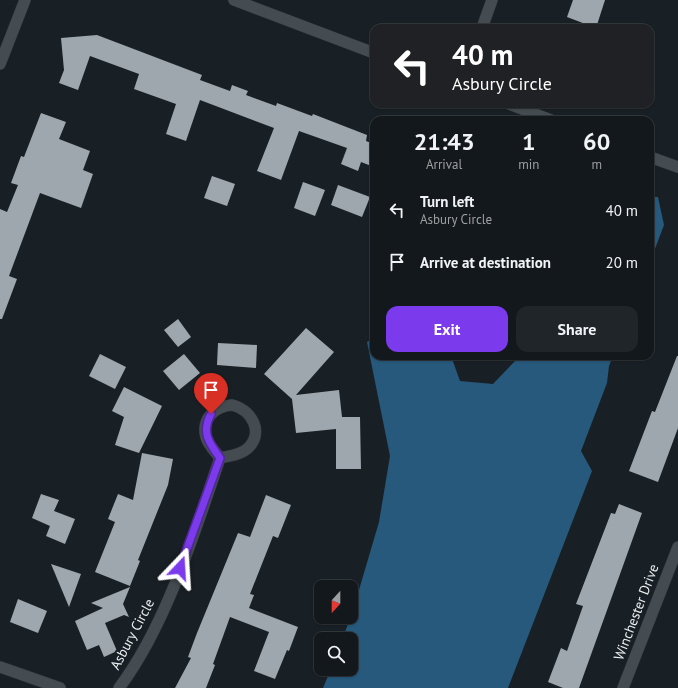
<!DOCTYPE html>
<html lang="en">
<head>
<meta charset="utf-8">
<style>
  :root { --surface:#13181c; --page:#202529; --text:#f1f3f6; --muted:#9da0a3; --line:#32373b; --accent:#7c3aed }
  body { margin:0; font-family:"PT Sans",sans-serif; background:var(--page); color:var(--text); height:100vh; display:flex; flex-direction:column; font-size:15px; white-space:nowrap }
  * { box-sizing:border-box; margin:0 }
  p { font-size:13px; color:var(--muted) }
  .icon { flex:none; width:22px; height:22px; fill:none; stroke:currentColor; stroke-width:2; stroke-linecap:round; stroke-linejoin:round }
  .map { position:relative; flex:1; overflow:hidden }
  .drawer { position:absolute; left:370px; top:116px; width:284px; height:244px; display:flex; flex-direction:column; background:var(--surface); border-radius:12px; box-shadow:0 1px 3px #0004,0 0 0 1px var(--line) }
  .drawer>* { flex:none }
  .banner { position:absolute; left:370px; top:24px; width:284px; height:84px; border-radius:12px; box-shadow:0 1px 3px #0004,0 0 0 1px var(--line); background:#202124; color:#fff; overflow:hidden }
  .needle { width:26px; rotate:201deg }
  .fabs { position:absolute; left:314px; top:580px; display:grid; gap:8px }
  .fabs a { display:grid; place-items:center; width:44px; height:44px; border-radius:8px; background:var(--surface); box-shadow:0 1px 3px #0004,0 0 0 1px var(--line); font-size:20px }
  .pin { position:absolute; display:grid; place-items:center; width:34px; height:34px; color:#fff; margin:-41px -17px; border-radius:50% 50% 50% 0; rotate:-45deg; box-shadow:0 0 4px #0007 }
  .pin .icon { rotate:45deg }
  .me { position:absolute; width:44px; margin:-22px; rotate:20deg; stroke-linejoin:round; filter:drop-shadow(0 0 3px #0008) }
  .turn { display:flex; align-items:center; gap:14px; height:84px; padding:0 16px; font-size:18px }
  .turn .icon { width:52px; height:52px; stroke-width:2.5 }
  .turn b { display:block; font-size:28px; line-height:34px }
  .eta { display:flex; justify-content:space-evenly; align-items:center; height:68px; text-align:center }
  .eta b { font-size:24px; font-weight:600; line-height:28px }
  .action { display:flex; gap:8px; margin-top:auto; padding:8px 16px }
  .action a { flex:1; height:46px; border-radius:12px; background:var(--accent); color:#fff; font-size:16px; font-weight:600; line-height:46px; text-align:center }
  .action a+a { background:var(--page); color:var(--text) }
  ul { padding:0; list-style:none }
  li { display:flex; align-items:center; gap:12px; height:52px; padding:0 16px }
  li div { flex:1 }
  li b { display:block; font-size:15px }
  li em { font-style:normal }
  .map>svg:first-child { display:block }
  .forest { fill:#26597c }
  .building { fill:#9ea7ae }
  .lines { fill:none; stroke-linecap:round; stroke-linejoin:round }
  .minor-casing { stroke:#373b40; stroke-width:12 }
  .tertiary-casing { stroke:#373b40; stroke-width:12 }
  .minor { stroke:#444c52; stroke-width:11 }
  .tertiary { stroke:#444c52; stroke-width:11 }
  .route-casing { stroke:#51269a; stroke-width:10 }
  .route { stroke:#7c3aed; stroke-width:7 }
  .labels { text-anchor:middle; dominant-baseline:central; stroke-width:4; stroke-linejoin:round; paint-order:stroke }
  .street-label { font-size:14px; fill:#e9eef2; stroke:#192025 }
</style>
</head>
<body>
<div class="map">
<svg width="678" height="688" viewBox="0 0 678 688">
  <rect width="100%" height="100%" fill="#192025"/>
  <!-- forest -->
  <g class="forest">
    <path d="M650 197H658L664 225 650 262Z"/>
    <path d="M374 338V356H451L460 381 493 384 516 360 524 356H613L609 366 607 383 581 451 592 471 508 688H323L331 669H351V639H342L351 617 379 522 390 456 367 342Z"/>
  </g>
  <!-- building -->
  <g class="building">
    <path d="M573 0H605L596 28 567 17Z"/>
    <path d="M97 35 202 75 200 80 230 91 232 85 248 91 246 95 276 106 277 103 312 116 313 114 367 135 366 141 374 144V167L361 162 358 171 341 164 347 148 299 131 281 180 257 171 274 128 200 100 186 141 166 134 176 104 134 89 139 74 90 56 78 90 59 83 64 70 61 38Z"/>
    <path d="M41 113 66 122 59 139 90 151 83 170 93 174 81 208 40 193 9 276 17 279 2 319H0V209L7 212 18 185 11 183 21 156 24 157Z"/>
    <path d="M212 176 235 184 227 206 204 198Z"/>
    <path d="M303 182 325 190 315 216 294 208Z"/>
    <path d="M338 185 370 197 362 217 331 205Z"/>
    <path d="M178 319 191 337 178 347 164 330Z"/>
    <path d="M306 328 334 352 296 395 339 390 342 417H360L361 469H336V429L296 433 292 399 264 374Z"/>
    <path d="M218 343 257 345 256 368 217 365Z"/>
    <path d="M100 354 126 367 115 389 89 376Z"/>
    <path d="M184 354 200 373 179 390 163 371Z"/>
    <path d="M677 356H678V428L658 482 629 471 652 411 655 412Z"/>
    <path d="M124 387 162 406 139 453 115 445 124 417 112 411Z"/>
    <path d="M142 453 173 459 168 485 138 560 140 561 130 586 95 572 115 522 108 519 118 494 133 500Z"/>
    <path d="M41 494 59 500 54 511 75 519 65 544 46 536 50 526 32 518Z"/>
    <path d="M266 495 291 505 278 538 273 536 250 594 254 595 249 608 298 627 289 651 287 650 275 679 254 671 269 632 230 617 213 664 215 665 206 688H175L191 658 188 657 197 633 238 533 250 537Z"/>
    <path d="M619 504 642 513 579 688H563L548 682 561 648 567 651 583 606 576 604 611 513 615 514Z"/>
    <path d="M51 564 81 574 69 607Z"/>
    <path d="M130 587 123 604 129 617 124 615 105 623 117 651 104 657 99 645 87 650 75 621 103 608 91 603Z"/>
    <path d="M18 599 47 611 38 633 10 622Z"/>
  </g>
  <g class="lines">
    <defs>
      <g id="minor">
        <path d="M482 28 492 0"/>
        <path d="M232 405C252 410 265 433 247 449 240 455 229 456 220 458 215 451 208 445 206 437 201 418 216 406 232 405Z"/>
        <path d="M0 667 60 688"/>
        <path d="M119 688C166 626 195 531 220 458"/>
        <path d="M623 688 678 547"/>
      </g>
      <g id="tertiary">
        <path d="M234 0 374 53"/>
        <path d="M0 64 25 0"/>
        <path d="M509 104 551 120"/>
        <path d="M650 157 678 167"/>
      </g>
    </defs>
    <!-- minor casing -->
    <use href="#minor" class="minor-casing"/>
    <!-- tertiary casing -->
    <use href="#tertiary" class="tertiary-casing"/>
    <!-- minor -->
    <use href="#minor" class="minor"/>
    <!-- tertiary -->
    <use href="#tertiary" class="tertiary"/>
  </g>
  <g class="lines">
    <defs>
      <path id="route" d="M180 568 220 458C209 443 201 432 211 414"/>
    </defs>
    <!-- route casing -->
    <use href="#route" class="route-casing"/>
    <!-- route -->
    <use href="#route" class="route"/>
  </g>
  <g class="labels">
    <!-- street labels -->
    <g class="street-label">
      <text transform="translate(636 612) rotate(-69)">Winchester Drive</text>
      <text transform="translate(132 634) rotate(-62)">Asbury Circle</text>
    </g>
  </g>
</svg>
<div class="fabs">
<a><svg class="needle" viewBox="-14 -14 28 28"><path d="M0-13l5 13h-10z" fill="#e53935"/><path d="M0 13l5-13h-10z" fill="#9da0a3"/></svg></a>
<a><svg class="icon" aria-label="search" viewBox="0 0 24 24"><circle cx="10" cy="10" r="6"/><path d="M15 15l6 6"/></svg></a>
</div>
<div class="pin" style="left:211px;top:414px;background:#d93025"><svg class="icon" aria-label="arrive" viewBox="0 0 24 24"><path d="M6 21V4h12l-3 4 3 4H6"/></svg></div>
<svg class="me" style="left:180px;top:568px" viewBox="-20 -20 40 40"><path d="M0-17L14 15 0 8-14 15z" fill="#7c3aed" stroke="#fff" stroke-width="4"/></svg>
<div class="banner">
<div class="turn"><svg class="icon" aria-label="left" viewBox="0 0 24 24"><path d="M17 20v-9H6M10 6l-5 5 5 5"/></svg><div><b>40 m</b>Asbury Circle</div></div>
</div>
<section class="drawer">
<div class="eta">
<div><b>21:43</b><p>Arrival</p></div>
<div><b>1</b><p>min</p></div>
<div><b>60</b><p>m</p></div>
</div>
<ul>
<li><svg class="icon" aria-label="left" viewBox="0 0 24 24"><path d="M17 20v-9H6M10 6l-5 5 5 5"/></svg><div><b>Turn left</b><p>Asbury Circle</p></div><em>40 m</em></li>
<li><svg class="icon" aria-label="arrive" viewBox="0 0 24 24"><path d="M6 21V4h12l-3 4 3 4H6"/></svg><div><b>Arrive at destination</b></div><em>20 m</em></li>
</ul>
<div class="action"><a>Exit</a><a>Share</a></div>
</section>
</div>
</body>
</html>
